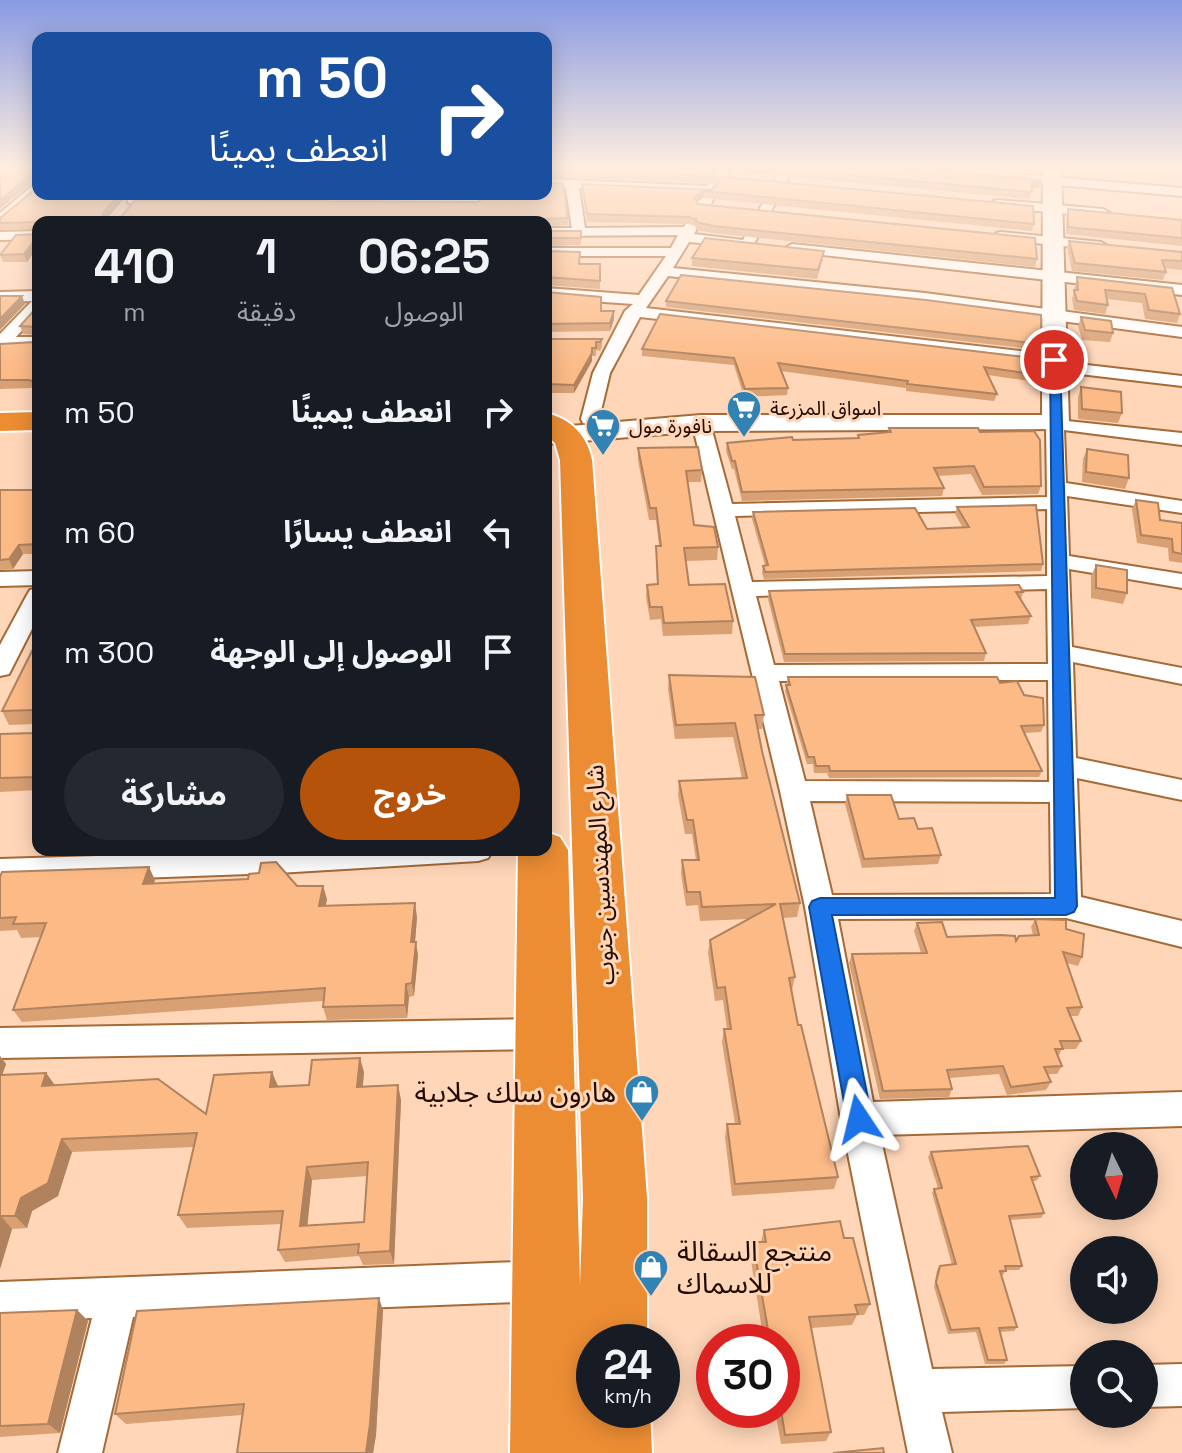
<!DOCTYPE html>
<html lang="ar">
<head>
<meta charset="utf-8">
<style>
  :root { --surface:#171b24; --page:#242831; --text:#f1f3f6; --muted:#9ea1a6; --accent:#b45309 }
  body { margin:0; font-family:"Space Grotesk","Noto Sans Arabic",sans-serif; background:var(--page); color:var(--text); direction:rtl; height:100vh; display:flex; flex-direction:column; font-size:30px; white-space:nowrap }
  * { box-sizing:border-box; margin:0 }
  p { font-size:26px; color:var(--muted) }
  .icon { flex:none; width:44px; height:44px; fill:none; stroke:currentColor; stroke-width:2; stroke-linecap:round; stroke-linejoin:round }
  .map { position:relative; flex:1; overflow:hidden; direction:ltr }
  .details { position:absolute; left:32px; top:216px; width:520px; height:640px; display:flex; flex-direction:column; background:var(--surface); border-radius:16px; box-shadow:0 4px 20px #0003; direction:rtl }
  .details>* { flex:none }
  .banner { position:absolute; left:32px; top:32px; width:520px; height:168px; border-radius:16px; box-shadow:0 4px 20px #0003; direction:rtl; background:#1a4fa0; color:#fff; overflow:hidden }
  .needle { width:52px; rotate:175deg }
  .fabs { position:absolute; left:1070px; top:1132px; display:grid; gap:16px }
  .fabs a { display:grid; place-items:center; width:88px; height:88px; border-radius:50%; background:var(--surface); box-shadow:0 4px 20px #0003; font-size:40px }
  .speed { position:absolute; left:576px; top:1324px; display:flex; gap:16px; font-size:40px; font-weight:700; text-align:center }
  .speed>* { display:grid; place-content:center; width:104px; height:104px; border-radius:50%; background:var(--surface); box-shadow:0 4px 20px #0003; line-height:1 }
  .speed small { font-size:20px; font-weight:400 }
  .speed .limit { border:12px solid #d22; background:#fff; color:#111 }
  .pin { position:absolute; display:grid; place-items:center; width:68px; height:68px; color:#fff; margin:-34px; border:4px solid #fff; border-radius:50%; box-shadow:0 2px 8px #0007 }
  .me { position:absolute; width:88px; margin:-44px; rotate:350deg; stroke-linejoin:round; filter:drop-shadow(0 0 6px #0008) }
  .turn { display:flex; align-items:center; gap:28px; height:168px; padding:0 32px; font-size:36px }
  .turn .icon { width:104px; height:104px; stroke-width:2.5 }
  .turn b { display:block; font-size:56px; line-height:68px }
  .eta { display:flex; justify-content:space-evenly; align-items:center; height:136px; text-align:center }
  .eta b { font-size:48px; font-weight:700; line-height:56px }
  .button { display:flex; gap:16px; margin-top:auto; padding:16px 32px }
  .button a { flex:1; height:92px; border-radius:48px; background:var(--accent); color:#fff; font-size:32px; font-weight:700; line-height:92px; text-align:center }
  .button a+a { background:var(--page); color:var(--text) }
  ul { padding:0; list-style:none }
  li { display:flex; align-items:center; gap:24px; height:120px; padding:0 32px }
  li div { flex:1 }
  li b { display:block; font-size:30px }
  li em { font-style:normal }
  .map>svg:first-child { display:block }
  .lines { fill:none; stroke-linecap:round; stroke-linejoin:round }
  .street-casing { stroke:#a66a37; stroke-width:4 }
  .secondary-casing { stroke:#a66a37; stroke-width:4 }
  .highway-casing { stroke:#fff; stroke-width:4 }
  .street { fill:#fff; fill-rule:evenodd }
  .secondary { fill:#fff; fill-rule:evenodd }
  .highway { fill:#ec8d34; fill-rule:evenodd }
  .wall { fill:#d9a073; fill-rule:evenodd }
  .shaded-wall { fill:#b0825e }
  .building { fill:#fcba86; stroke:#b0825e; stroke-width:2; fill-rule:evenodd }
  .route { fill:#1a73e8; stroke:#114b97; stroke-width:2 }
  .labels { text-anchor:middle; dominant-baseline:central; stroke-width:6; stroke-linejoin:round; paint-order:stroke }
  .far-poi-label { font-size:20px; fill:#220b00; stroke:#ffd6b8; text-anchor:start }
  .street-label { font-size:24px; fill:#220b00; stroke:#ffd6b8 }
  .near-poi-label { font-size:28px; fill:#220b00; stroke:#ffd6b8; text-anchor:end }
</style>
</head>
<body>
<div class="map">
<svg width="1182" height="1453" viewBox="0 0 1182 1453">
  <rect width="100%" height="100%" fill="#ffd6b8"/>
  <g class="lines">
    <defs>
      <g id="street">
        <path d="M719 167H731L694 234 743 240 782 167H794L754 244 737 246 689 242 673 268 925 293 1182 327V337L925 303 668 276 646 308 1054 355 1060 356 1061 362 1182 376V386L1054 371 1048 370 1047 364 640 317 610 373 599 419 590 425 583 423 581 419 593 373 625 311 633 304 546 298V288L639 295 666 256H546V248H671L678 235 546 236V228H572L566 188 546 187V179L707 186ZM579 188 703 193 684 227 585 228Z"/>
        <path d="M886 167H931L950 172 944 176 892 171Z"/>
        <path d="M1027 175 1182 188V196L1023 182 1021 179Z"/>
        <path d="M38 181V192L0 224V213Z"/>
        <path d="M133 196 479 198 486 202 479 206 128 203V197Z"/>
        <path d="M998 200 1103 209 1110 213 1103 217 993 207V201Z"/>
        <path d="M38 231V239L0 240V232Z"/>
        <path d="M1001 232 1101 242 1108 246 1101 250 996 239V233Z"/>
        <path d="M792 244 1182 285V295L787 251 785 248Z"/>
        <path d="M38 291V313L16 337H38V347L0 349V334L32 301 0 302V292Z"/>
        <path d="M701 417 710 423 732 504 1047 497 1046 423 1048 419 1182 433V445L1064 430 1066 483 1182 501V513L1067 496 1069 556 1182 574V588L1069 569 1072 647 1182 668V684L1073 662 1076 758 1182 780V800L1077 778 1081 897 1182 921V947L1066 918 838 919 873 1102 1182 1092V1126L880 1135 932 1369 1084 1366V1408L942 1412 952 1453H908L841 1119 805 907 780 791 692 423ZM1047 509V576L752 582 735 516ZM1047 589 1048 664 774 665 756 596ZM1048 680 1049 782 805 781 779 681ZM810 801 1050 802 1051 894 832 895Z"/>
        <path d="M38 571V585L0 586V572Z"/>
        <path d="M38 588V617L9 674 0 676V645L27 595 30 590Z"/>
        <path d="M287 850H493L488 858 478 861 278 873 0 883V859Z"/>
        <path d="M544 1019 556 1023 561 1034 556 1045 544 1049 0 1058V1028Z"/>
        <path d="M545 1261 559 1267 565 1281 559 1295 545 1301 133 1317 102 1453H58L92 1318 0 1322V1282Z"/>
        <path d="M1182 1364V1406L1144 1407V1365Z"/>
      </g>
      <path id="secondary" d="M1043 167H1061L1069 423 1065 429 701 431 546 444V428L701 415H1042Z"/>
      <g id="highway">
        <path d="M38 412V430L0 431V413Z"/>
        <path d="M546 413C571 419 587 435 592 460L647 1198V1342H594V1369L587 1367 581 1352 583 1398 588 1384 594 1382V1410H650L652 1453H510L518 850H546V832L560 837 568 850 580 1285 583 1198 560 460 555 443 546 435Z"/>
      </g>
    </defs>
    <!-- street casing -->
    <use href="#street" class="street-casing"/>
    <!-- secondary casing -->
    <use href="#secondary" class="secondary-casing"/>
    <!-- highway casing -->
    <use href="#highway" class="highway-casing"/>
    <!-- street -->
    <use href="#street" class="street"/>
    <!-- secondary -->
    <use href="#secondary" class="secondary"/>
    <!-- highway -->
    <use href="#highway" class="highway"/>
  </g>
  <!-- wall -->
  <g class="wall">
    <path d="M38 167 128 194 108 217 478 202 484 198 479 195 392 194H546L568 218 569 225 546 226V222H38V248H37L27 262H3L0 255 38 234V229L0 230V218L38 187V179H36L0 209Z"/>
    <path d="M546 167H893L1042 180 1040 187 1031 189 1030 199 719 170 714 173 715 176 1034 224 1032 231 703 198 697 202 698 204 1037 259 1035 267 713 233 696 230 695 226 689 224 587 222 582 184 711 190 716 186 711 183 546 177Z"/>
    <path d="M972 167H1042L1040 173Z"/>
    <path d="M1068 209 1182 220V246L1066 234V216Z"/>
    <path d="M546 231H581V245L546 246Z"/>
    <path d="M1069 241 1182 252V270L1164 268 1166 272 1163 280 1072 271 1067 248Z"/>
    <path d="M546 251 579 264H600V289L546 285Z"/>
    <path d="M692 258 823 259 817 279 692 266Z"/>
    <path d="M1077 277 1172 288 1180 314 1177 323 1145 319 1142 303 1107 299 1108 305 1105 314 1074 310 1072 299Z"/>
    <path d="M546 292 601 311 614 319 610 331 546 332Z"/>
    <path d="M666 301 1041 344 1039 350 666 307Z"/>
    <path d="M37 307 38 335 23 334 20 326Z"/>
    <path d="M660 314 1038 375 1036 382 988 375 997 394 994 401 906 391V388L781 371 788 388 787 395 744 397 734 365 642 356V349Z"/>
    <path d="M1081 317 1113 333 1110 342 1082 340 1078 326Z"/>
    <path d="M38 339V391L33 388 0 389V344L35 342Z"/>
    <path d="M546 339H602V347L600 351 596 350V356H592V361L574 393H546Z"/>
    <path d="M1081 387 1122 413 1118 423 1078 419V397Z"/>
    <path d="M889 428 980 432 1041 486 1038 494 982 495 971 474 938 476 944 488 942 496 742 501 734 469H732L726 451 727 443 857 438 858 435 888 433Z"/>
    <path d="M638 448 702 470 701 482H688L694 525 718 547 717 560 686 561 689 585 733 621 732 634 663 636 661 619 650 620 646 597 647 585 657 584 656 546H659L656 520H649L638 460Z"/>
    <path d="M1087 449 1129 478 1125 489 1082 482 1083 459Z"/>
    <path d="M0 490H38V554H23L13 569 0 570Z"/>
    <path d="M1136 500 1160 520 1182 523V563L1169 561 1168 548 1137 543 1132 509Z"/>
    <path d="M957 507 1043 564 1041 571 764 579 762 573 763 566 765 565 752 519 753 512 927 529 963 528 955 514Z"/>
    <path d="M1096 565 1127 593 1123 604 1091 598V576Z"/>
    <path d="M769 591 1023 592 1021 600 1031 616 1028 624 974 627 986 653 984 661 784 662 768 599Z"/>
    <path d="M38 639V790L0 792V734L34 733V724L9 725 2 711Z"/>
    <path d="M669 675 764 715 762 729H758L762 751 800 903 797 917 783 918 795 977 792 990 798 1025 838 1177 834 1189 732 1196 725 1137 727 1124H735L722 1042 724 1029H727L723 1000 715 1001 708 953 710 940 748 919 700 921 698 905 686 906 681 874 682 860H696L692 834H685L678 795 679 781 742 778 733 737 675 739 668 689Z"/>
    <path d="M788 677 1000 683 1024 695 1044 725 1041 732 1024 733 1042 771 1039 777 829 778 827 773H814L813 764H807L785 691Z"/>
    <path d="M847 795 918 829 941 855 938 864 862 868 845 804Z"/>
    <path d="M0 877 155 880 154 883 297 886 327 899 325 906 417 917 415 942 418 955 414 996 409 997 407 1018 327 1020 323 1007V1001L22 1022 13 1010 41 937 21 938 17 930 0 931Z"/>
    <path d="M1035 919 1066 929 1082 957 1078 966 1067 963 1082 1007 1078 1016H1070L1081 1041 1076 1049H1062L1058 1057 1062 1066 1057 1074H1047L1051 1082 1046 1090 1007 1095 999 1074 949 1078 952 1089 949 1097 880 1099 849 963 852 954 921 953 914 931 917 923 947 937 1016 941 1033 935 1031 927Z"/>
    <path d="M0 1056 6 1064 2 1075 46 1073 55 1085 206 1114 278 1087 309 1085 364 1072 363 1087 401 1100 394 1264 363 1265 359 1256 285 1262 278 1250 282 1224 187 1228 178 1215 194 1147 72 1152 58 1196 32 1211 27 1228 12 1229 0 1269ZM367 1176 364 1222 307 1226 312 1180Z"/>
    <path d="M931 1152 1040 1176 1036 1181H1033L1044 1213 1041 1218 1010 1220 1022 1266 1019 1270H1006L1003 1275H1001L1017 1327 1014 1331 1000 1332 1007 1360 1004 1364H985L976 1332 948 1334 934 1287 937 1270 940 1266 952 1265 932 1193 934 1189 938 1188 928 1157Z"/>
    <path d="M764 1230 844 1238 870 1304 864 1315H857L852 1325 811 1328 831 1432 826 1441 781 1444 775 1410H782V1342H764L750 1254 753 1242H761Z"/>
    <path d="M77 1310 88 1321 60 1433 0 1437V1313Z"/>
    <path d="M383 1310 376 1435 373 1453H237L242 1415 126 1424 115 1414Z"/>
  </g>
  <!-- shaded-wall -->
  <g class="shaded-wall">
    <path d="M712 167H720L719 170 712 174Z"/>
    <path d="M34 172 36 179 0 209V200Z"/>
    <path d="M1042 180 1040 187 1029 189 1031 183Z"/>
    <path d="M704 191 703 198 693 204 694 197Z"/>
    <path d="M120 194H128L104 222 103 213Z"/>
    <path d="M34 241 37 248 27 262 24 254Z"/>
    <path d="M22 296 25 304 0 330V319Z"/>
    <path d="M614 311V319L610 331V323Z"/>
    <path d="M592 353V361L574 393V385Z"/>
    <path d="M19 545 23 554 13 569 9 559Z"/>
    <path d="M149 867 155 880 149 897 143 884Z"/>
    <path d="M323 886 327 899 323 920 319 906Z"/>
    <path d="M415 903 417 917 414 955 411 942Z"/>
    <path d="M416 942 418 955 414 996 412 983Z"/>
    <path d="M406 984 409 997 407 1018 405 1005Z"/>
    <path d="M0 1056 6 1064 0 1081Z"/>
    <path d="M360 1058 364 1072 361 1101 357 1087Z"/>
    <path d="M272 1072 278 1086 270 1087Z"/>
    <path d="M46 1073 56 1087 42 1086Z"/>
    <path d="M398 1085 401 1100 394 1264 390 1251Z"/>
    <path d="M62 1139 72 1152 58 1196 32 1211 27 1228 15 1216 21 1198Z"/>
    <path d="M307 1167 312 1180 306 1239 300 1226Z"/>
    <path d="M1 1216 12 1229 0 1269V1219Z"/>
    <path d="M379 1298 383 1310 376 1435 373 1453H366Z"/>
    <path d="M77 1310 88 1321 60 1433 48 1424Z"/>
  </g>
  <!-- building -->
  <g class="building">
    <path d="M0 167H38V194H120L103 213V217H121L135 200 478 202 488 194H546V182L563 184 568 218 544 219V222H38V241H34L24 254 0 255 16 235 38 234V222L0 223V218L38 187V172H34L0 200Z"/>
    <path d="M546 167H713L715 176 1033 206 1034 224 704 191 694 197 698 204 1035 238 1037 259 713 226 696 222V219L689 217 587 214 582 184 711 190 720 182 712 176 546 170Z"/>
    <path d="M761 167H893L1042 180 1031 183 1032 192Z"/>
    <path d="M1068 209 1182 220V238L1068 227Z"/>
    <rect x="546" y="231" width="35" height="7"/>
    <path d="M705 238 824 251 818 270 692 258Z"/>
    <path d="M1069 241 1182 252V261L1162 260 1166 272 1075 263Z"/>
    <path d="M546 251 580 252 579 264H600V281L546 277Z"/>
    <path d="M681 275 926 300 1041 315V344L666 301Z"/>
    <path d="M1077 277 1172 288 1180 314 1149 310 1145 294 1105 290 1108 305 1077 301 1074 290H1078Z"/>
    <path d="M546 292 601 297V311H614L610 323 546 324Z"/>
    <path d="M0 296H22L0 319Z"/>
    <path d="M38 298V338L37 327 20 326 37 307Z"/>
    <path d="M660 314 1041 359 1038 375 984 367 997 394 907 384 908 381 778 363 788 388 745 389 734 358 642 349Z"/>
    <path d="M1081 317 1111 321 1113 333 1085 330Z"/>
    <path d="M38 339V383L29 380H0V344L35 342Z"/>
    <path d="M546 339H602L600 342H596V348H592V353L574 385 546 384Z"/>
    <path d="M1081 387 1121 392 1122 413 1082 409Z"/>
    <path d="M889 428H978L980 432 1034 431 1040 440 1041 486 984 487 974 466 934 468 944 488 742 492 735 461H732L727 443 792 437 793 440 859 438 858 435 891 432Z"/>
    <path d="M698 447 702 470 686 471 694 525 714 527 718 547 684 548 689 585 725 584 733 621 664 623 662 607H650L647 585 658 584 656 546H661L656 508H650L638 448Z"/>
    <path d="M1087 449 1128 455 1129 478 1086 472Z"/>
    <path d="M0 490H38V544L19 545 9 559 0 560Z"/>
    <path d="M1136 500 1158 503 1160 520 1182 523V554L1173 552 1172 539 1141 535Z"/>
    <path d="M1036 505 1043 564 765 572 763 566 768 565 753 512 915 508 927 529 969 527 957 507Z"/>
    <path d="M1096 565 1127 570V593L1096 588Z"/>
    <path d="M1019 585 1023 592H1016L1031 616 971 620 986 653 785 654 769 591Z"/>
    <path d="M38 639V774L37 777 0 778V734L34 733V710L2 711Z"/>
    <path d="M669 675 755 677 764 715H755L762 751 800 903 780 904 795 977 789 978 798 1025H801L838 1177 735 1184 727 1124H740L724 1029H731L725 987 717 988 710 940 776 904 702 907 700 892H687L682 860H699L693 820H687L679 781 747 778 735 723 676 725Z"/>
    <path d="M788 677H997L1000 683 1017 681 1024 695 1043 698 1044 725 1021 726 1042 771H830L829 766H816L814 757H808L786 685H790Z"/>
    <path d="M847 795H891L899 819 914 818 918 829 932 828 941 855 864 859Z"/>
    <path d="M276 862 297 886H323L319 906 415 903 411 942H416L412 983 406 984 405 1005 323 1007 325 988 13 1010 46 923 13 924 16 917 0 918V877L2 872 149 867 143 884 248 879 249 874 259 873 261 863Z"/>
    <path d="M1035 919 1066 920V929L1084 934 1082 957 1063 952 1082 1007 1067 1008 1081 1041H1060L1063 1049H1055L1062 1066 1044 1067 1051 1082 1011 1087 1003 1066 947 1070 952 1089 883 1091 852 954 927 953 917 923 942 922 947 937 1001 935 1015 936 1016 941 1019 936 1039 935Z"/>
    <path d="M360 1058 357 1087 398 1085 390 1251 358 1253 359 1244 278 1250 283 1211 178 1215 197 1133 62 1139 48 1183 21 1198 15 1216H1L0 1219V1075L46 1073 42 1086 158 1079 206 1114 214 1075 272 1072 270 1087 309 1085 312 1060ZM368 1162 364 1222 300 1226 307 1167Z"/>
    <path d="M1028 1146 1040 1176 1031 1177 1044 1213 1009 1216 1022 1266H1005L1006 1271H1000L1017 1327 999 1328 1007 1360H988L979 1328 951 1330 936 1282 940 1266 956 1264 934 1189 942 1188 931 1152Z"/>
    <path d="M840 1221 844 1238H853L870 1304 855 1305 858 1314 809 1317 831 1432 785 1435 781 1410H782V1342H770L753 1242H766L764 1230Z"/>
    <path d="M379 1298 370 1424 366 1453H237L244 1404 115 1414 137 1311Z"/>
    <path d="M77 1310 48 1424 0 1426V1313Z"/>
    <path d="M883 1448 884 1453H833Z"/>
  </g>
  <!-- sky -->
  <linearGradient id="sky" x2="0" y2="1"><stop stop-color="#889ae2"/><stop offset="0.45" stop-color="#ffeddf"/><stop offset="1" stop-color="#ffeddf" stop-opacity="0"/></linearGradient>
  <rect width="1182" height="371" fill="url(#sky)"/>
  <!-- route -->
  <path class="route" d="M1050 357 1060 360 1077 906 1074 912 1066 915H832L872 1119 868 1127 859 1131 850 1127 847 1119 809 907 812 901 820 898H1055Z"/>
  <!-- icons -->
  <defs>
    <symbol id="supermarket-pin" viewBox="-11 -11 22 30"><path d="M0 17L-7.5 6A9.5 9.5 0 1 1 7.5 6Z" fill="#3183b4" stroke="#ffd6b8"/><path d="M-6-5.5h2.5l.6 2H6L4.5 2H-2.5L-4.4-4H-6ZM-1.5 3.2a1.3 1.3 0 1 0 .1 0ZM3 3.2a1.3 1.3 0 1 0 .1 0Z" fill="#fff"/></symbol>
    <symbol id="shop-pin" viewBox="-11 -11 22 30"><path d="M0 17L-7.5 6A9.5 9.5 0 1 1 7.5 6Z" fill="#3183b4" stroke="#ffd6b8"/><path d="M-5-2.5h2.3a2.7 3.5 0 0 1 5.4 0H5L5.5 6h-11ZM-1.5-2.5h3a1.5 2.3 0 0 0-3 0Z" fill="#fff"/></symbol>
  </defs>
  <g fill-rule="evenodd">
    <use href="#supermarket-pin" x="724" y="388" width="40" height="54"/>
    <use href="#supermarket-pin" x="583" y="406" width="40" height="54"/>
    <use href="#shop-pin" x="622" y="1072" width="40" height="54"/>
    <use href="#shop-pin" x="631" y="1247" width="40" height="54"/>
  </g>
  <g class="labels">
    <!-- far-poi labels -->
    <g class="far-poi-label">
      <text x="770" y="408">اسواق المزرعة</text>
      <text x="629" y="426">نافورة مول</text>
    </g>
    <!-- street labels -->
    <g class="street-label">
      <text transform="translate(600 875) rotate(-93)">شارع المهندسين جنوب</text>
    </g>
    <!-- near-poi labels -->
    <g class="near-poi-label">
      <text x="616" y="1092">هارون سلك جلابية</text>
      <text x="677" y="1251" text-anchor="start">منتجع السقالة<tspan x="677" dy="32">للاسماك</tspan></text>
    </g>
  </g>
</svg>
<div class="fabs">
<a><svg class="needle" viewBox="-14 -14 28 28"><path d="M0-13l5 13h-10z" fill="#e53935"/><path d="M0 13l5-13h-10z" fill="#9ea1a6"/></svg></a>
<a><svg class="icon" aria-label="sound" viewBox="0 0 24 24"><path d="M4 9h4l5-4v14l-5-4H4zM17 9q2 3 0 6"/></svg></a>
<a><svg class="icon" aria-label="search" viewBox="0 0 24 24"><circle cx="10" cy="10" r="6"/><path d="M15 15l6 6"/></svg></a>
</div>
<div class="speed"><div>24<small>km/h</small></div><div class="limit">30</div></div>
<div class="pin" style="left:1054px;top:360px;background:#d93025"><svg class="icon" aria-label="arrive" viewBox="0 0 24 24"><path d="M6 21V4h12l-3 4 3 4H6"/></svg></div>
<svg class="me" style="left:859px;top:1119px" viewBox="-20 -20 40 40"><path d="M0-17L14 15 0 8-14 15z" fill="#1a73e8" stroke="#fff" stroke-width="4"/></svg>
<div class="banner">
<div class="turn"><svg class="icon" aria-label="right" viewBox="0 0 24 24"><path d="M7 20v-9h11M14 6l5 5-5 5"/></svg><div><b>50 m</b>انعطف يمينًا</div></div>
</div>
<section class="details">
<div class="eta">
<div><b>06:25</b><p>الوصول</p></div>
<div><b>1</b><p>دقيقة</p></div>
<div><b>410</b><p>m</p></div>
</div>
<ul>
<li><svg class="icon" aria-label="right" viewBox="0 0 24 24"><path d="M7 20v-9h11M14 6l5 5-5 5"/></svg><div><b>انعطف يمينًا</b></div><em>50 m</em></li>
<li><svg class="icon" aria-label="left" viewBox="0 0 24 24"><path d="M17 20v-9H6M10 6l-5 5 5 5"/></svg><div><b>انعطف يسارًا</b></div><em>60 m</em></li>
<li><svg class="icon" aria-label="arrive" viewBox="0 0 24 24"><path d="M6 21V4h12l-3 4 3 4H6"/></svg><div><b>الوصول إلى الوجهة</b></div><em>300 m</em></li>
</ul>
<div class="button"><a>خروج</a><a>مشاركة</a></div>
</section>
</div>
</body>
</html>
